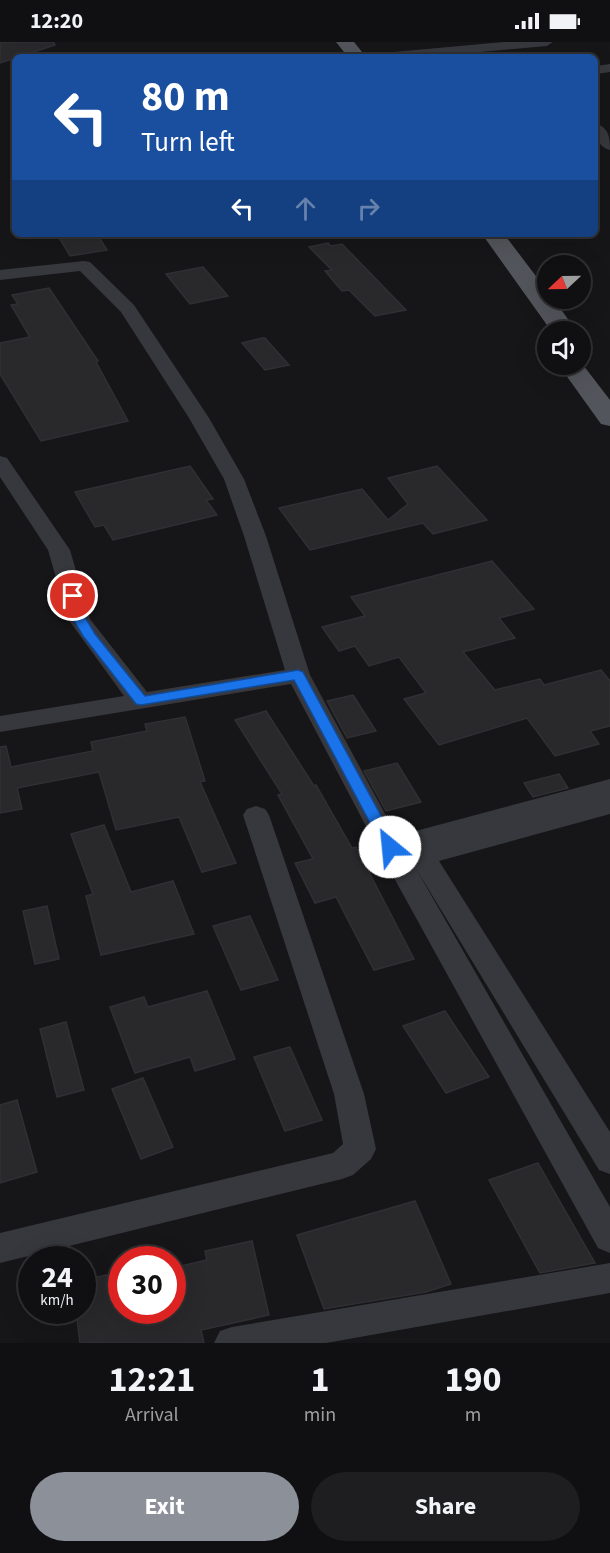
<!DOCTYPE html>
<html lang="en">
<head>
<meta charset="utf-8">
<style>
  :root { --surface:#101012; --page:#1e1e20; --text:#f1f3f6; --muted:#9c9d9f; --line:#303032; --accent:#8c9099 }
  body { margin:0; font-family:"Source Sans 3",sans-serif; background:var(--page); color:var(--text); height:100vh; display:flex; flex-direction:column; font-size:22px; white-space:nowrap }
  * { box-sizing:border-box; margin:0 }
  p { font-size:20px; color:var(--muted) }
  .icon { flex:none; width:33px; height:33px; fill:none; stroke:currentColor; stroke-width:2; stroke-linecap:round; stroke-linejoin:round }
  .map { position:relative; height:1301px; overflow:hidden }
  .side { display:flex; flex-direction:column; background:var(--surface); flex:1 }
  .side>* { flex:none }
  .top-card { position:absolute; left:12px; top:12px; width:586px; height:183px; border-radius:9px; box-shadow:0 6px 24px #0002,0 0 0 2px var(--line); background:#1a4fa0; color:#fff; overflow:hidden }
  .needle { width:39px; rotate:248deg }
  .fabs { position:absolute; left:537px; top:213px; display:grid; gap:12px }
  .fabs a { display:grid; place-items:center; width:54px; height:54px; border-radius:50%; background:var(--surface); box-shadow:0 6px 24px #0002,0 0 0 2px var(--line); font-size:30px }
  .speed { position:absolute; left:18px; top:1204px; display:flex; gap:12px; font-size:30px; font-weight:700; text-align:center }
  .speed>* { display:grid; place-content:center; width:78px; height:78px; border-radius:50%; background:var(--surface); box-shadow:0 6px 24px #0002,0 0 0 2px var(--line); line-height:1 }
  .speed small { font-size:15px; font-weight:400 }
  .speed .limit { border:9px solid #d22; background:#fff; color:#111 }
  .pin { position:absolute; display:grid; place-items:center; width:51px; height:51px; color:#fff; margin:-26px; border:3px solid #fff; border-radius:50%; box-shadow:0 2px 6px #0007 }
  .me { position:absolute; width:66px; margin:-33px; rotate:332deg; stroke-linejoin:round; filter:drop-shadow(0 0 4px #0008) }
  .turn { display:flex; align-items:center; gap:21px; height:126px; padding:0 30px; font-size:27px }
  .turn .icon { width:78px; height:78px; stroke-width:2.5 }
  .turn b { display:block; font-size:42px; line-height:51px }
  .lanes { display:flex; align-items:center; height:57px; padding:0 30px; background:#0003; justify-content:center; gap:30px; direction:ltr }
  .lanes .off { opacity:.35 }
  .eta { display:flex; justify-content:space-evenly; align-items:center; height:102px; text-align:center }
  .eta b { font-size:36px; font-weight:700; line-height:42px }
  .cta { display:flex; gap:12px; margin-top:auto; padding:12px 30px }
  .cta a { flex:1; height:69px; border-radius:36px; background:var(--accent); color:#fff; font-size:24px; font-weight:700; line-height:69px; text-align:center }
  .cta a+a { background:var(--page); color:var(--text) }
  .status { display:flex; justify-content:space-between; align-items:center; height:42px; padding:0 30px; background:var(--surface); direction:ltr }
  .status svg { height:16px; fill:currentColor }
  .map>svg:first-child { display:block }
  .building { fill:#29292c; stroke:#303034; stroke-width:1.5 }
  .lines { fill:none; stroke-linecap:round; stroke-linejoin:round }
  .street { fill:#37383d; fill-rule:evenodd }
  .primary { fill:#53555c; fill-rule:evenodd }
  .route { fill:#1a73e8; stroke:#114b97; stroke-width:1.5 }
</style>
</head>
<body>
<div class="status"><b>12:20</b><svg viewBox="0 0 49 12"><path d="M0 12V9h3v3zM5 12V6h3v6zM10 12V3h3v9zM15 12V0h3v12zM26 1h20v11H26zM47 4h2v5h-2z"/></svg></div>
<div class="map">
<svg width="610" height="1301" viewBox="0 0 610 1301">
  <rect width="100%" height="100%" fill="#161618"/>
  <!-- building -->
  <g class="building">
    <path d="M0 0H54L55 3 0 21Z"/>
    <path d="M57 192H97L107 208 70 214Z"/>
    <path d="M328 201 331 204 342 202 406 268 375 274 349 248 342 249 325 229 332 228 309 205Z"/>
    <path d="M203 225 228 254 190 262 166 232Z"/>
    <path d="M49 246 98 319 96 320 128 379 41 399 0 332V301L30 295 11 263 18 262 12 253Z"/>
    <path d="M262 296H265L289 323 265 328 242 301Z"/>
    <path d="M190 424 213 457 206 458 217 473 113 498 104 483 95 485 75 450Z"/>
    <path d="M437 424 487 478 433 492 423 481 310 508 279 466 362 447 388 478 408 462 388 436Z"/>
    <path d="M492 519 534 567 499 576 515 596 463 610 495 648 540 637 544 643 601 628 610 639V684L590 689 599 702 555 714 527 676 439 703 404 657 426 651 399 615 369 624 355 604 339 609 322 585 365 574 351 555Z"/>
    <path d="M353 653 376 689 347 696 327 659Z"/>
    <path d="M266 669 314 744 316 743 352 806 356 805 414 917 374 928 336 855 315 861 295 821 313 817 278 753 282 752 235 678Z"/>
    <path d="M185 675 205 739 200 740 236 821 202 830 179 775 116 788 99 730 17 746 22 767 0 771V705L6 704 11 725 93 709 91 700 147 689 145 682Z"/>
    <path d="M397 721 421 760 386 769 364 729Z"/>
    <path d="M559 732 568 746 533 755 524 741Z"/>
    <path d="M104 783 131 850 173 839 194 892 101 913 86 854 93 852 71 792Z"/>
    <path d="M47 864 59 917 35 922 23 869Z"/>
    <path d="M250 874 278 938 241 948 213 884Z"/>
    <path d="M207 949 235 1017 195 1029 190 1015 135 1031 110 965 144 955 148 965Z"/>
    <path d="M445 969 489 1035 446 1051 403 984Z"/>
    <path d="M66 980 84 1048 57 1055 40 987Z"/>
    <path d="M290 1005 322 1078 285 1089 254 1015Z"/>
    <path d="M143 1036 173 1105 141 1117 112 1047Z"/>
    <path d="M17 1058 37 1130 0 1141V1063Z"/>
    <path d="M538 1121 595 1221 540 1231 489 1138Z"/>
    <path d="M415 1159 451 1242 426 1250 324 1267 297 1193Z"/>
    <path d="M252 1199 269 1273 201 1288 204 1301H80L76 1269H82V1238L122 1230V1269H172V1226L207 1218 205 1209Z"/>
  </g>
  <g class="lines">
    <!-- street -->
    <g class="street">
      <path d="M504 0H553L547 4 426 15H376L383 11Z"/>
      <path d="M610 22V30L596 32V24Z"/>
      <path d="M596 82C609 85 610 97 610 108 597 105 595 92 596 82Z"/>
      <path d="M84 219 90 220 134 263 209 376 244 437 266 494 310 633 397 794 610 737V772L439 819 610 1090V1132L599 1128 415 825 610 1165V1211L598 1206 377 805 291 642 0 690V674L124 654 68 577 48 508 0 435V414L7 416 70 508 90 577 147 650 285 628 244 494 224 437 189 376 121 270 80 229 0 238V228Z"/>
      <path d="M256 764 265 767 269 773 364 1052 376 1107 371 1117 353 1133 342 1137 0 1221V1191L333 1111 343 1102 334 1052 243 773 247 767Z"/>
      <path d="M610 1221V1251L326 1301H214L220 1289 232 1285Z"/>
    </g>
    <!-- primary -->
    <g class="primary">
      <path d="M336 0H354L366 15H348Z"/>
      <path d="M482 192H504L548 250V256H553L577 290H552Z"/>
      <path d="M580 319 610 358V384L601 382 558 322H580Z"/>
    </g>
  </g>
  <!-- route -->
  <path class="route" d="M73 550 79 554 86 577 95 592 145 654 298 628 303 630 398 805 396 809H385L294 638 141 663 136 662 83 594 73 577 66 554Z"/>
</svg>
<div class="fabs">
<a><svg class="needle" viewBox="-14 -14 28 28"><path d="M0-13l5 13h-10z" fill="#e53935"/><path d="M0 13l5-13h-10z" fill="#9c9d9f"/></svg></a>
<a><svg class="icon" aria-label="sound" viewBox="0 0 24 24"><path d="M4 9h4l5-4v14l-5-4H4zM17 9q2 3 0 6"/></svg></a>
</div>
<div class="speed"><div>24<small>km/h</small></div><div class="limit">30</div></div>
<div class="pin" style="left:73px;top:554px;background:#d93025"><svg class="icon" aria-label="arrive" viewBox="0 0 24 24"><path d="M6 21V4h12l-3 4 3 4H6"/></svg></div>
<svg class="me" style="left:390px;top:805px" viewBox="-20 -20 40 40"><circle r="19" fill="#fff"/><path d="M0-13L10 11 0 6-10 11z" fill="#1a73e8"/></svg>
<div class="top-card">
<div class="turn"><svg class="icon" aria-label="left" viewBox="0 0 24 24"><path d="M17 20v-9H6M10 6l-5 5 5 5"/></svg><div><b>80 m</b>Turn left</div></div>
<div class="lanes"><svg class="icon" aria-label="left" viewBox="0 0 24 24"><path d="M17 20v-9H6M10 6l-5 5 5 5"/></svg><svg class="icon off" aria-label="ahead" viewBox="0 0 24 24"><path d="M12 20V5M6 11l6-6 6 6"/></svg><svg class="icon off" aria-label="right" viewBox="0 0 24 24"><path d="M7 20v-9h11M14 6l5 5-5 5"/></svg></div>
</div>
</div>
<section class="side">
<div class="eta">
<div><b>12:21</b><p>Arrival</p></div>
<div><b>1</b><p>min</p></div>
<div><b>190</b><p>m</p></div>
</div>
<div class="cta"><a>Exit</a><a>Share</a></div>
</section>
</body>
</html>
